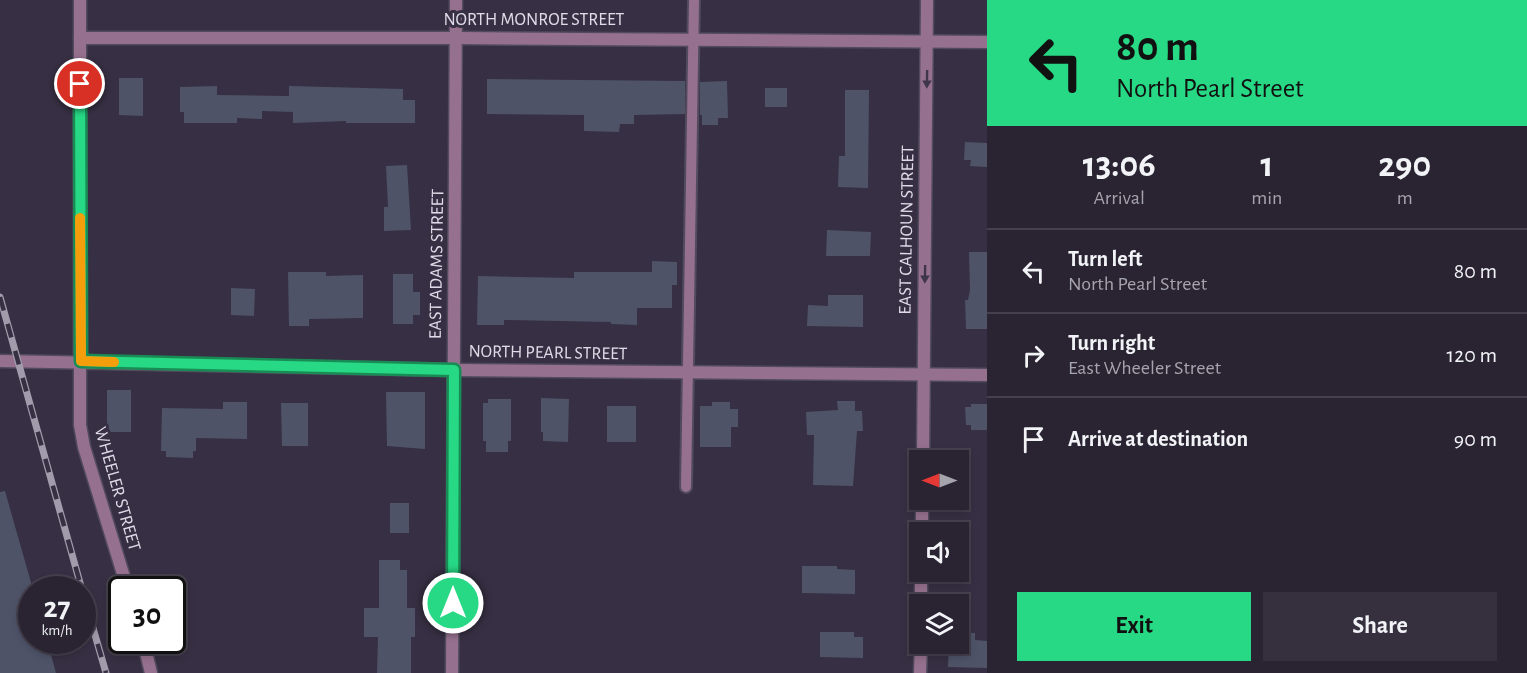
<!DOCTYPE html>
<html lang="en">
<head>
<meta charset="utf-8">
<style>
  :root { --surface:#292332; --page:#352f3e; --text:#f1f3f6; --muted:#a5a4ac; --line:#45404d; --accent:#27d885 }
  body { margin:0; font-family:"Alegreya Sans",sans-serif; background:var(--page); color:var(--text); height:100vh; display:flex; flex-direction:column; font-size:22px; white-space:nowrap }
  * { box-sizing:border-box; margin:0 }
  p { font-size:20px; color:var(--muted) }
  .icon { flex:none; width:33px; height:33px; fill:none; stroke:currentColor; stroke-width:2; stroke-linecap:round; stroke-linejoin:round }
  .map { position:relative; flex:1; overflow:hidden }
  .details { display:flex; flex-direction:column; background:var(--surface); width:540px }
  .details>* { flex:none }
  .guide { background:#27d885; color:#111; overflow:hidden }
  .needle { width:39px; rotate:270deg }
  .fabs { position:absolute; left:909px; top:450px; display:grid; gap:12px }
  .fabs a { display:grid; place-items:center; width:60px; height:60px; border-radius:0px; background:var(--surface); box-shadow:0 3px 9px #0003,0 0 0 2px var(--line); font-size:30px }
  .speed { position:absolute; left:18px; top:576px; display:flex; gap:12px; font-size:30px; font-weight:700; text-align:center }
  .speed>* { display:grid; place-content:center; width:78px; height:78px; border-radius:50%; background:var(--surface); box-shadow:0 3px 9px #0003,0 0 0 2px var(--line); line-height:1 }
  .speed small { font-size:15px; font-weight:400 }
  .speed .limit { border:3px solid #111; border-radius:9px; background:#fff; color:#111 }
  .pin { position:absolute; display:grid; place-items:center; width:51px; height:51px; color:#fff; margin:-26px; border:3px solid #fff; border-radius:50%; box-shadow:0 2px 6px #0007 }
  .me { position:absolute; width:66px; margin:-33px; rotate:0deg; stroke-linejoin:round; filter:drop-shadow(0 0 4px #0008) }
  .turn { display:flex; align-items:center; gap:21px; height:126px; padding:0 30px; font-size:27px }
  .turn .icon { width:78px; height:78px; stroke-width:2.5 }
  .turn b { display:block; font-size:42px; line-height:51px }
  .eta { display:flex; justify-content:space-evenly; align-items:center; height:102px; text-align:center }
  .eta b { font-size:36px; font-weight:600; line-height:42px }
  .primary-button { display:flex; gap:12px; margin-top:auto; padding:12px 30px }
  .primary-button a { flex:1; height:69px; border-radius:0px; background:var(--accent); color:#111; font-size:24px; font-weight:600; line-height:69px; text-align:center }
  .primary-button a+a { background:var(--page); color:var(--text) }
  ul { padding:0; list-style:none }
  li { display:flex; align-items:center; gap:18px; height:84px; padding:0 30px; border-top:2px solid var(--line) }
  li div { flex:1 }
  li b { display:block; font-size:22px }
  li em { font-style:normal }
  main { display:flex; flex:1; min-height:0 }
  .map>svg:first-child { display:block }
  .building { fill:#4e5368 }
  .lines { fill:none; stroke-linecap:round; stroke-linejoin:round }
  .service-casing { stroke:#524b5d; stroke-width:14 }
  .minor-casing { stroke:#524b5d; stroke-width:15 }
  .service { stroke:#96718f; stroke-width:10 }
  .minor { stroke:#96718f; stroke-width:12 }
  .rail-casing { stroke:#a19bab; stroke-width:7 }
  .rail { stroke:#372f43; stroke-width:4.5; stroke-dasharray:14; stroke-linecap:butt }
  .oneway { fill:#40364b }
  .route-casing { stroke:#198c56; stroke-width:15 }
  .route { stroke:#27d885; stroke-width:10 }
  .slow { stroke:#f59e0b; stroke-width:10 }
  .labels { text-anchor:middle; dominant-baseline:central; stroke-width:6; stroke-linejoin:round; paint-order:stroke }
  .street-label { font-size:18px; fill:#e0dbe8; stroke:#372f43 }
</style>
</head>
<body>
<main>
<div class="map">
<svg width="987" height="673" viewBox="0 0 987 673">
  <rect width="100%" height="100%" fill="#372f43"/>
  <!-- building -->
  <g class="building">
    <path d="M119 78H143V116L119 115Z"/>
    <path d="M487 79 685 81V114L634 115V124H620L619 132 584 131V115L487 114Z"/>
    <path d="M727 81 728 118H718V125H702V115H700V82Z"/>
    <path d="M217 86V95L289 96V86L403 89V100H415V123H346V121L293 123V112L262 111V119L237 118V123H184V112H180V87Z"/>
    <rect x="765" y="88" width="22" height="19"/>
    <path d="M845 90H869L868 188 838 187 839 156H845Z"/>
    <path d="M965 142 987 143V167L970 166 971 160H964Z"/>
    <path d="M407 165 411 230 384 231V207H388L386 166Z"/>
    <path d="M827 230 871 232 870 256H826Z"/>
    <path d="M969 252H987V329H966L965 300H968L970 290Z"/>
    <path d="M652 261 677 262V285H672V308H637V325L611 324V322L504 320V325H477L478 276 574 278V272H652Z"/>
    <path d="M288 272H326V276L363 275V318L309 319V326H289Z"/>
    <path d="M393 274H413V292H420V315H413V324H393Z"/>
    <path d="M231 288 255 289 254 316 231 315Z"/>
    <path d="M828 295H863V327L807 326 808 305 828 306Z"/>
    <rect x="107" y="390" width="24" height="42"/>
    <path d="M386 392H425V449L387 446Z"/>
    <path d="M541 398 569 399 568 442 543 441V432H541Z"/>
    <path d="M488 399H511V441H508V452H486V441H483V403H488Z"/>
    <path d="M837 401H855V411H862L863 431H857L853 486 813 485 814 435H807L806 412 838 410Z"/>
    <path d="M223 402H247V439L196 438V451H193V458L166 457V451H161L162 408 223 409Z"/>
    <path d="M712 402H730V409H738V427H731V447H700V406H712Z"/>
    <path d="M281 403H308V446H282Z"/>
    <path d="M971 404H987V430H971V425H966L965 407H971Z"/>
    <rect x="607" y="406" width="29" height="36"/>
    <path d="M5 491 32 586V640H47L56 673H0V492Z"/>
    <rect x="390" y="503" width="19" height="30"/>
    <path d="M379 560H400V570H407V608H415V637H411V673H377L378 637H364V608H379Z"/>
    <path d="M802 566H837V569L855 570V594L802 593Z"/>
    <path d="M820 632H854V637H863V658L820 657Z"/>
    <path d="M958 633H975V640L987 641V668L948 667 949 644H958Z"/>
  </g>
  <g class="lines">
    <defs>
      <path id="service" d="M686 487 694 0"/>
      <g id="minor">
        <path d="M80 0V425L84 447 128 590"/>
        <path d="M80 38H457L987 42"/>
        <path d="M0 361 454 370 987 375"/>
        <path d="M923 460 927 0"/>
        <path d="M922 532V500"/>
        <path d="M921 604V572"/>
        <path d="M143 640 151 673"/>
        <path d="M452 673 456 0"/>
        <path d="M920 673 921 644"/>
      </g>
    </defs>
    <!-- service casing -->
    <use href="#service" class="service-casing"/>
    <!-- minor casing -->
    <use href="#minor" class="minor-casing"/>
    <!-- service -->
    <use href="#service" class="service"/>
    <!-- minor -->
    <use href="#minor" class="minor"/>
    <defs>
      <g id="rail">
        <path d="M0 297 82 590"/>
        <path d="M82 590 106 673"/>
      </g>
    </defs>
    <!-- rail casing -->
    <use href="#rail" class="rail-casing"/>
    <!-- rail -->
    <use href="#rail" class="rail"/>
  </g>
  <!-- one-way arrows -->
  <defs><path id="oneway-solid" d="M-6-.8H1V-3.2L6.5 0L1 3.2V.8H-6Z" transform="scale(1.5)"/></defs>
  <g class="oneway">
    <use href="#oneway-solid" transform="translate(927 79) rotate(91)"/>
    <use href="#oneway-solid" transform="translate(925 274) rotate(91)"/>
  </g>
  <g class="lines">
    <defs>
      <path id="route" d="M80 84 81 361 454 370 453 603"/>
    </defs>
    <!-- route casing -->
    <use href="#route" class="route-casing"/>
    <!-- route -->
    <use href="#route" class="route"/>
    <!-- slow -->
    <path class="slow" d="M80 218 81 361 114 362"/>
  </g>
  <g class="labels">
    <!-- street labels -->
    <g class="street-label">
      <text x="534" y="20">NORTH MONROE STREET</text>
      <text transform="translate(907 230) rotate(-89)">EAST CALHOUN STREET</text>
      <text transform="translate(437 264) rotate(-89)">EAST ADAMS STREET</text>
      <text transform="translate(548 353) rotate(1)">NORTH PEARL STREET</text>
      <text transform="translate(117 489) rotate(74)">WHEELER STREET</text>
    </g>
  </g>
</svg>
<div class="fabs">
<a><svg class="needle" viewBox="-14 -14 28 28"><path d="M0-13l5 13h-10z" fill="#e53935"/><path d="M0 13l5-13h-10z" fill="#a5a4ac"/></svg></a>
<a><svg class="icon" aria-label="sound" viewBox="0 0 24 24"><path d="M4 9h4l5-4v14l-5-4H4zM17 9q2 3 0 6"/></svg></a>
<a><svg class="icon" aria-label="layers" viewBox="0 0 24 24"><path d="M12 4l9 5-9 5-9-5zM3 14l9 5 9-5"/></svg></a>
</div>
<div class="speed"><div>27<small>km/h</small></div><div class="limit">30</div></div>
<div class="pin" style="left:80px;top:84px;background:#d93025"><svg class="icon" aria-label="arrive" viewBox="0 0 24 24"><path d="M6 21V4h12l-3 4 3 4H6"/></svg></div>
<svg class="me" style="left:453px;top:603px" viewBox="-20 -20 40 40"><circle r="17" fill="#27d885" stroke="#fff" stroke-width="3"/><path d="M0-11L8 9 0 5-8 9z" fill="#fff"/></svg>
</div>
<section class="details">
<div class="guide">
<div class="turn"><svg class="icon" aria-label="left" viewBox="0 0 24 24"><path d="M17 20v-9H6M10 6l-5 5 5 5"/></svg><div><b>80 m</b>North Pearl Street</div></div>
</div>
<div class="eta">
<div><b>13:06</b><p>Arrival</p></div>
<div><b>1</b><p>min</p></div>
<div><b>290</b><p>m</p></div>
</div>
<ul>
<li><svg class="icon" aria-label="left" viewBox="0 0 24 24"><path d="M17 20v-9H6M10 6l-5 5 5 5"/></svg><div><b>Turn left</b><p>North Pearl Street</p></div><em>80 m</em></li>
<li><svg class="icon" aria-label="right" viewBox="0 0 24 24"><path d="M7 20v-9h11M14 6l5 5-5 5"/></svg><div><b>Turn right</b><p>East Wheeler Street</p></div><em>120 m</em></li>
<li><svg class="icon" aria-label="arrive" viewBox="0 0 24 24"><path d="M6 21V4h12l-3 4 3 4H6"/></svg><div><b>Arrive at destination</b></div><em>90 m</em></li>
</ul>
<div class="primary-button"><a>Exit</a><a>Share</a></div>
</section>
</main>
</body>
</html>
